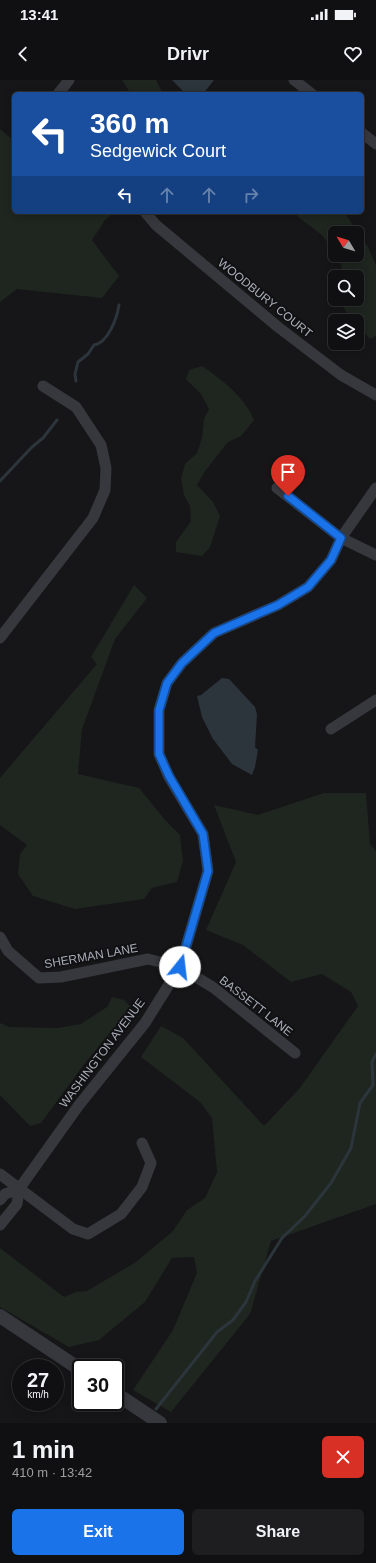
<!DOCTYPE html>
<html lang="en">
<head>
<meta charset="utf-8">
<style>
  :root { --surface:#101012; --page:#1e1e20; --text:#f1f3f6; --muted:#9c9d9f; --line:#303032; --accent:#1a73e8 }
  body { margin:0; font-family:Arial,sans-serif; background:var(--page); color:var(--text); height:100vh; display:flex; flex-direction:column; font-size:15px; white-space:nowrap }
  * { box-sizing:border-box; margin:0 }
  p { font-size:13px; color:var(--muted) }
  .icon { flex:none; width:22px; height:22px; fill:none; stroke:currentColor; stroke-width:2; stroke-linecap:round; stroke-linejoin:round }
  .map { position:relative; height:1343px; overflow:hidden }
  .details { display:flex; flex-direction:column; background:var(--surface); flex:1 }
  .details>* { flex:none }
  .hud { position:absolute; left:12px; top:12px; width:352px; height:122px; border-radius:6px; box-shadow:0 2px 10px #0003,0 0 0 1px var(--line); background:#1a4fa0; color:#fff; overflow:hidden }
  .needle { width:26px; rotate:308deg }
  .fabs { position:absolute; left:328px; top:146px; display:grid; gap:8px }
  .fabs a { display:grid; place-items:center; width:36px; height:36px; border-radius:6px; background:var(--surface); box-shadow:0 2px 10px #0003,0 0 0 1px var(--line); font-size:20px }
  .speed { position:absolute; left:12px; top:1279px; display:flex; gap:8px; font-size:20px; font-weight:700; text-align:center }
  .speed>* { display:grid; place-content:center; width:52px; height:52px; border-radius:50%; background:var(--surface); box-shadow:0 2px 10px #0003,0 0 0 1px var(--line); line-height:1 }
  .speed small { font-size:10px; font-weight:400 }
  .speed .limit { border:2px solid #111; border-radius:6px; background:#fff; color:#111 }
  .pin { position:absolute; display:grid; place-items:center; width:34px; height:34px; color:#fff; margin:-41px -17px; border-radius:50% 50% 50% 0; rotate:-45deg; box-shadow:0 0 4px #0007 }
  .pin .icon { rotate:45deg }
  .me { position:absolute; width:44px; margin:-22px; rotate:16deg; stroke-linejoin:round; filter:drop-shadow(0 0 3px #0008) }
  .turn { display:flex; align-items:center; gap:14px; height:84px; padding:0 12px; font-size:18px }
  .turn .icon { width:52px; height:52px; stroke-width:2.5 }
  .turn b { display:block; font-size:28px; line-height:34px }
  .lanes { display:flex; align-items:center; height:38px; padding:0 12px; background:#0003; justify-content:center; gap:20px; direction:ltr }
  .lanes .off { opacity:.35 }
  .round { display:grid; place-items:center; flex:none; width:42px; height:42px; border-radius:6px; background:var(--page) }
  .overview { display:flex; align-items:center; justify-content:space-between; height:68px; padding:0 12px }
  h1 { font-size:24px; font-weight:800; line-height:30px }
  .cta { display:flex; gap:8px; margin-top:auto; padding:8px 12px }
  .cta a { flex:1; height:46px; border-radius:6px; background:var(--accent); color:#fff; font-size:16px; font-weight:800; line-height:46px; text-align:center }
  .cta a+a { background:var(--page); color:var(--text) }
  .status { display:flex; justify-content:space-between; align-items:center; height:28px; padding:0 20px; background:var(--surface); direction:ltr }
  .status svg { height:11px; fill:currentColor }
  header { display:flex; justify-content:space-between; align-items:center; height:52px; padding:0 12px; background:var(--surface); font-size:18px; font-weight:800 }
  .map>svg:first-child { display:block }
  .green { fill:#1e261f }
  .water { fill:#2c353c }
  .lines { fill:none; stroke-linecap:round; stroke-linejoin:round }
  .stream { stroke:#2c353c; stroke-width:3 }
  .minor { stroke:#37383d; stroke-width:11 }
  .tertiary { stroke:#37383d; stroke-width:14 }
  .route-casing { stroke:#114b97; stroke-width:10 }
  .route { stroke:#1a73e8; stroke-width:7 }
  .labels { text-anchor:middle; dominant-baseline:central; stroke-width:4; stroke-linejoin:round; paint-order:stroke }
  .street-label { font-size:12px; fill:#a8adb8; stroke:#111113 }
</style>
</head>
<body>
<div class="status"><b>13:41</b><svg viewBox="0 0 49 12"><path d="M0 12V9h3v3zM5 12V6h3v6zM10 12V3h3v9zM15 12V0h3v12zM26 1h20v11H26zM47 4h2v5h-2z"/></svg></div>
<header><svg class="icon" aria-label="back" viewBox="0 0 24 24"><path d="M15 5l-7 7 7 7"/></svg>Drivr<svg class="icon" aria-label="heart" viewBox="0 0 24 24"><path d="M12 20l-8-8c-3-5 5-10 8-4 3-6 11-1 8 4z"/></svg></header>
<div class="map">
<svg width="376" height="1343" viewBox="0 0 376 1343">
  <rect width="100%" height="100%" fill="#161618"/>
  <!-- green -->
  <g class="green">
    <path d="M122 0H156L163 14H131Z"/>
    <path d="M0 49 14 61V132H115L105 140 92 160 119 196 102 218 17 209 0 222Z"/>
    <path d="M299 132H344L368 167 376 185V256L370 259 357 244V241H354C349 235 341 227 342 219H357V197H344L341 184 336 175H357V153H335V173L322 155 297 136Z"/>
    <path d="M202 286C221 299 245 317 254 340L241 356 228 362 205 391 197 405 213 422 220 436 210 467 202 476 176 472V462L191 441 190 426 184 415 181 398 185 384 197 373 202 358 204 339 209 329 201 314 186 299 189 290Z"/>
    <path d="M134 505 147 518 115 559 82 649 78 694 139 708 165 740 180 755 183 781 177 802 152 808 144 819 75 829 33 816 18 794 20 774 27 765 0 745V698L97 584 91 577Z"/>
    <path d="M324 713H366L370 764 376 771V1124L271 1161 250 1234 171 1332 133 1310 173 1250 197 1193 194 1177 172 1178 145 1222 99 1260 69 1267 0 1227V1168L64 1217 76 1212 87 1211 136 1182 173 1151 187 1130 205 1118 217 1092 212 1038 200 1022 141 977 161 946 183 958 264 1046 299 1009 358 926 351 912 322 894 291 902 243 865 206 850 236 782 214 725 258 735Z"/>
    <path d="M112 917 124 920 131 927 85 983 41 1043 30 1046 0 1015V943L9 947 58 948 81 944 107 927Z"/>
  </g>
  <!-- water -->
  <g class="water">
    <path d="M172 0H214L203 14H186Z"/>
    <path d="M222 598 229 599 255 627 257 634 255 667 258 670 255 687 252 695 232 684 213 659 202 637 197 616 201 615Z"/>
  </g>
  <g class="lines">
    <!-- stream -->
    <g class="stream">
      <path d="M76 301 75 294 78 282 88 274 94 265C108 263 117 238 119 225"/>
      <path d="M0 401 32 367 43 358 57 340"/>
      <path d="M156 1329 217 1252 233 1240 246 1222 255 1201 282 1158 305 1136 331 1103 351 1068 360 1023 373 1005 372 982 376 974"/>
    </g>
    <!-- minor -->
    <g class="minor">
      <path d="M294 0 312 14"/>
      <path d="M58 14 69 0"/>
      <path d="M362 53 376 64"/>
      <path d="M145 132 156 145 278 247 341 295 376 315"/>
      <path d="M277 408 341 458 376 475"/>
      <path d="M0 558 93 438 105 410 106 388 101 365 76 327 43 306"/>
      <path d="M331 649 376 620"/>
      <path d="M0 857 8 871 39 898 61 897 148 879 180 887 214 908 295 973"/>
      <path d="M0 1094 73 1149 88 1154 121 1134 142 1107 151 1083 142 1063"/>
      <path d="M0 1120 5 1114 19 1109"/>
      <path d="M0 1145 17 1124 19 1109 79 1025 145 943 180 887 208 791 203 754 169 697 159 674V630L167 603 182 583 214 553 278 525 308 507 331 480 341 458 376 408"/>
    </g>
    <!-- tertiary -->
    <g class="tertiary">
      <path d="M0 1236 81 1290"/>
      <path d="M115 1313 160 1343"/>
    </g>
  </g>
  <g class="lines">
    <defs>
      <path id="route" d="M180 887 208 791 203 754 169 696 159 674V630L167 603 182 583 214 553 278 525 308 507 331 480 341 458 288 416"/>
    </defs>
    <!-- route casing -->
    <use href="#route" class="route-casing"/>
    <!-- route -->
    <use href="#route" class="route"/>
  </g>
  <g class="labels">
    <!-- street labels -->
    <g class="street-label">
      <text transform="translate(265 218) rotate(39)">WOODBURY COURT</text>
      <text transform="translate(91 876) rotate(-10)">SHERMAN LANE</text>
      <text transform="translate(256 926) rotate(38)">BASSETT LANE</text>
      <text transform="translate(102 973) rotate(-53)">WASHINGTON AVENUE</text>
    </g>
  </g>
</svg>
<div class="fabs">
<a><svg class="needle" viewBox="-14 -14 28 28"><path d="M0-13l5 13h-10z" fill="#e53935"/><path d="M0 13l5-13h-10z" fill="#9c9d9f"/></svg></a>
<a><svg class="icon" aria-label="search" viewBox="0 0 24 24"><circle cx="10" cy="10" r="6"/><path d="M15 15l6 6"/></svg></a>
<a><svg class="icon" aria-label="layers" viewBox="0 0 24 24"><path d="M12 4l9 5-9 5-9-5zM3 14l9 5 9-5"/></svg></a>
</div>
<div class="speed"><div>27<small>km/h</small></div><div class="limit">30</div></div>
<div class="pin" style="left:288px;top:416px;background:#d93025"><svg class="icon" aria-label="arrive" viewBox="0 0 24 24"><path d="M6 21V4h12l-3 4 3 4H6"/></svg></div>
<svg class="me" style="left:180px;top:887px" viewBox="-20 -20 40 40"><circle r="19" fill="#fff"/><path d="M0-13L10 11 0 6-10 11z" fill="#1a73e8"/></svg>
<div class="hud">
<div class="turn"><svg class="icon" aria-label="left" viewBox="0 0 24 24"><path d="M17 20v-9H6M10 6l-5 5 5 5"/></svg><div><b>360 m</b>Sedgewick Court</div></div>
<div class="lanes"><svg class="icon" aria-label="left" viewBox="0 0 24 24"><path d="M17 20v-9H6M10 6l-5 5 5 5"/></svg><svg class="icon off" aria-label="ahead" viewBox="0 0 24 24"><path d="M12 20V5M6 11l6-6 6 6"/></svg><svg class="icon off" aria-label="ahead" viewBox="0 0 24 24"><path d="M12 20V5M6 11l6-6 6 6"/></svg><svg class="icon off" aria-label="right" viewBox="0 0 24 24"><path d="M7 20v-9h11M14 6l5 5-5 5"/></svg></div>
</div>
</div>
<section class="details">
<div class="overview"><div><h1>1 min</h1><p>410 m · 13:42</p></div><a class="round" style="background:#d93025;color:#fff"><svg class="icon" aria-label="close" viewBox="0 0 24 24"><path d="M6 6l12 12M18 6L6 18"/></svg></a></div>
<div class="cta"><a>Exit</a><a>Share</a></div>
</section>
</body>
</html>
